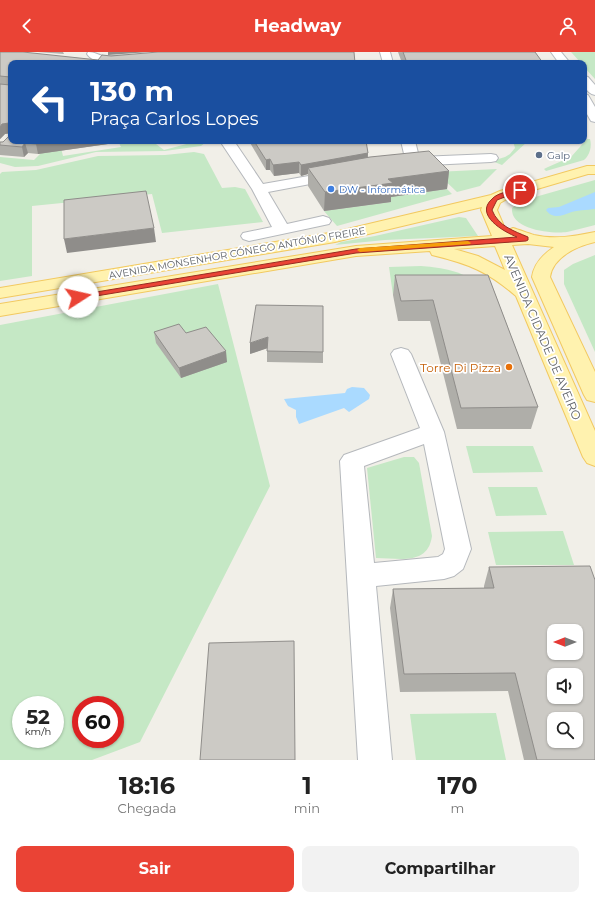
<!DOCTYPE html>
<html lang="pt">
<head>
<meta charset="utf-8">
<style>
  :root { --surface:#fff; --page:#f2f2f2; --text:#222; --muted:#767676; --accent:#ea4335 }
  body { margin:0; font-family:Montserrat,sans-serif; background:var(--page); color:var(--text); height:100vh; display:flex; flex-direction:column; font-size:15px; white-space:nowrap }
  * { box-sizing:border-box; margin:0 }
  p { font-size:13px; color:var(--muted) }
  .icon { flex:none; width:22px; height:22px; fill:none; stroke:currentColor; stroke-width:2; stroke-linecap:round; stroke-linejoin:round }
  .map { position:relative; height:708px; overflow:hidden }
  .details { display:flex; flex-direction:column; background:var(--surface); flex:1 }
  .details>* { flex:none }
  .top-card { position:absolute; left:8px; top:8px; width:579px; height:84px; border-radius:8px; box-shadow:0 1px 3px #0004; background:#1a4fa0; color:#fff; overflow:hidden }
  .needle { width:26px; rotate:270deg }
  .fabs { position:absolute; left:547px; top:572px; display:grid; gap:8px }
  .fabs a { display:grid; place-items:center; width:36px; height:36px; border-radius:8px; background:var(--surface); box-shadow:0 1px 3px #0004; font-size:20px }
  .speed { position:absolute; left:12px; top:644px; display:flex; gap:8px; font-size:20px; font-weight:700; text-align:center }
  .speed>* { display:grid; place-content:center; width:52px; height:52px; border-radius:50%; background:var(--surface); box-shadow:0 1px 3px #0004; line-height:1 }
  .speed small { font-size:10px; font-weight:400 }
  .speed .limit { border:6px solid #d22; background:#fff; color:#111 }
  .pin { position:absolute; display:grid; place-items:center; width:34px; height:34px; color:#fff; margin:-17px; border:2px solid #fff; border-radius:50%; box-shadow:0 1px 4px #0007 }
  .me { position:absolute; width:44px; margin:-22px; rotate:80deg; stroke-linejoin:round; filter:drop-shadow(0 0 3px #0008) }
  .turn { display:flex; align-items:center; gap:14px; height:84px; padding:0 16px; font-size:18px }
  .turn .icon { width:52px; height:52px; stroke-width:2.5 }
  .turn b { display:block; font-size:28px; line-height:34px }
  .eta { display:flex; justify-content:space-evenly; align-items:center; height:68px; text-align:center }
  .eta b { font-size:24px; font-weight:700; line-height:28px }
  .button { display:flex; gap:8px; margin-top:auto; padding:8px 16px }
  .button a { flex:1; height:46px; border-radius:8px; background:var(--accent); color:#fff; font-size:16px; font-weight:700; line-height:46px; text-align:center }
  .button a+a { background:var(--page); color:var(--text) }
  header { display:flex; justify-content:space-between; align-items:center; height:52px; padding:0 16px; background:var(--accent); color:#fff; font-size:18px; font-weight:700 }
  .map>svg:first-child { display:block }
  .green { fill:#c5e8c5; fill-rule:evenodd }
  .water { fill:#aadaff }
  .lines { fill:none; stroke-linecap:round; stroke-linejoin:round }
  .minor-casing { stroke:#b5b8bc; stroke-width:2 }
  .secondary-casing { stroke:#b6babf; stroke-width:2 }
  .primary-casing { stroke:#f2c960; stroke-width:2 }
  .minor { fill:#fff; fill-rule:evenodd }
  .secondary { fill:#fff; fill-rule:evenodd }
  .primary { fill:#fff2af; fill-rule:evenodd }
  .wall { fill:#afaea9 }
  .shaded-wall { fill:#8f8d8a }
  .building { fill:#cccac5; stroke:#8f8d8a; fill-rule:evenodd }
  .route { fill:#ea4335; stroke:#982c22 }
  .slow { fill:#f59e0b }
  .service-dot { fill:#5c6f8a; stroke:#fff; stroke-width:1.5 }
  .shop-dot { fill:#3f7fe0; stroke:#fff; stroke-width:1.5 }
  .food-dot { fill:#e8710a; stroke:#fff; stroke-width:1.5 }
  .labels { text-anchor:middle; dominant-baseline:central; stroke-width:3.5; stroke-linejoin:round; paint-order:stroke }
  .far-service-label { font-size:10px; fill:#4e5e75; stroke:#fff; text-anchor:start }
  .far-shop-label { font-size:10px; fill:#366cbe; stroke:#fff; text-anchor:start }
  .far-street-label { font-size:10px; fill:#5f6368; stroke:#fff }
  .street-label { font-size:12px; fill:#5f6368; stroke:#fff }
  .food-label { font-size:12px; fill:#c56008; stroke:#fff; text-anchor:end }
</style>
</head>
<body>
<header><svg class="icon" aria-label="back" viewBox="0 0 24 24"><path d="M15 5l-7 7 7 7"/></svg>Headway<svg class="icon" aria-label="person" viewBox="0 0 24 24"><circle cx="12" cy="8" r="4"/><path d="M4 21q1-7 8-7t8 7"/></svg></header>
<div class="map">
<svg width="595" height="708" viewBox="0 0 595 708">
  <rect width="100%" height="100%" fill="#f1efe8"/>
  <!-- green -->
  <g class="green">
    <path d="M571 0H595V27L584 15V11H581Z"/>
    <path d="M587 87H590C592 94 590 103 584 108L546 119 544 117 548 115 571 105Z"/>
    <path d="M53 89 60 92 63 104 121 95 118 89H152L164 98 194 90 193 89H205L206 90 201 94 165 99 96 100 38 114 15 115 0 111V105L34 108Z"/>
    <path d="M513 89H528L502 113 492 109 505 105 510 102 515 96Z"/>
    <path d="M194 100 204 102 222 136 235 135 245 137 263 170 162 181 152 142 32 154V224L0 229V122L2 120 36 118 98 104 165 103Z"/>
    <path d="M497 117 480 134 457 140 436 120Z"/>
    <path d="M595 128V173C586 175 577 178 567 180 552 182 510 178 512 156L521 149Z"/>
    <path d="M447 137 452 142 337 174 324 159 391 150 387 145Z"/>
    <path d="M459 165 466 166 478 184 385 188 335 193 341 190 375 184Z"/>
    <path d="M595 203V300L564 232V218L573 212Z"/>
    <path d="M421 214C435 215 462 218 472 229 475 233 477 239 479 243H393L389 215Z"/>
    <path d="M218 232 270 434 140 690 92 708H0V273ZM21 653H55V687H21ZM81 653H115V687H81Z"/>
    <path d="M466 394H533L543 420 473 421Z"/>
    <path d="M404 405H414L419 411 432 484C428 514 399 506 376 506L367 416Z"/>
    <path d="M488 435H537L547 463 496 464Z"/>
    <path d="M563 479 574 513H496L488 480Z"/>
    <path d="M496 661 506 708H416L410 662Z"/>
  </g>
  <!-- water -->
  <g class="water">
    <path d="M595 140V157C587 158 576 158 569 161 562 164 552 167 546 158L548 156 559 155Z"/>
    <path d="M352 335 364 336 370 343 369 347 349 360 344 356 299 372 296 365V358L288 354 284 347 345 341 347 337Z"/>
  </g>
  <g class="lines">
    <defs>
      <g id="minor">
        <path d="M88 0C95 0 98 3 103 4 112 6 128 0 134 7 130 11 103 12 97 9 93 8 89 5 87 2Z"/>
        <path d="M380 0H390L393 11H383Z"/>
        <path d="M220 89H234L263 132 337 119 342 120 344 123 342 126 268 140 287 172 323 164 329 166 331 169 329 172 249 189 243 187 241 184 243 181 272 175 252 137Z"/>
        <path d="M401 89H415L419 105 491 102 496 103 498 106 496 109 491 110 408 114 403 113 401 110 405 106Z"/>
        <path d="M401 296 408 298 411 302 444 380 471 497 463 517 454 524 444 527 376 534 392 708H358L340 409 344 403 420 376 391 302 394 298ZM424 392 445 497 443 502 438 505 374 511 364 414Z"/>
      </g>
      <g id="secondary">
        <path d="M551 0H561L570 11H559Z"/>
        <path d="M584 24 588 25 595 33V43C585 41 584 32 584 24Z"/>
        <path d="M584 42 588 43 595 55V70L591 69 584 57Z"/>
      </g>
      <path id="primary" d="M587 114H595V122H588L510 145 500 151 497 158 506 179 513 176C520 178 527 181 534 183 555 188 575 184 595 180V190C577 194 553 205 550 225L595 320V350L587 348 584 343 532 225C534 212 542 203 554 195L528 192 512 193 595 379V414L587 411 583 405 516 244C487 219 469 212 432 203L430 199 356 204 0 264V252L356 194 492 184 481 158 482 155 335 190 0 246V236L335 180 491 143 500 139ZM495 194 505 218 478 204 454 197Z"/>
    </defs>
    <!-- minor casing -->
    <use href="#minor" class="minor-casing"/>
    <!-- secondary casing -->
    <use href="#secondary" class="secondary-casing"/>
    <!-- primary casing -->
    <use href="#primary" class="primary-casing"/>
    <!-- minor -->
    <use href="#minor" class="minor"/>
    <!-- secondary -->
    <use href="#secondary" class="secondary"/>
    <!-- primary -->
    <use href="#primary" class="primary"/>
  </g>
  <!-- wall -->
  <g class="wall">
    <path d="M0 0 98 8 111 4 355 11H11V82V81L5 82 0 87Z"/>
    <path d="M38 0H63L64 2Z"/>
    <path d="M398 0H535L543 11H402Z"/>
    <path d="M11 89H129L38 102 28 101 24 105 0 103V90Z"/>
    <path d="M159 89H175L163 92Z"/>
    <path d="M249 89H366L368 101V105L449 119 447 137 391 145V150L324 159 308 134V122L301 124 299 121 274 124 270 118H266Z"/>
    <path d="M425 89H564L563 90Z"/>
    <path d="M395 223H488L538 355 531 377H457L430 269H398L393 243Z"/>
    <path d="M323 254V311L267 310V296L250 302Z"/>
    <path d="M154 280 186 281 227 310 181 326 156 291Z"/>
    <path d="M489 515 595 708H524L508 639 400 640 390 556 393 537 484 536V534Z"/>
  </g>
  <!-- shaded-wall -->
  <g class="shaded-wall">
    <path d="M108 0H149L108 3Z"/>
    <path d="M9 71 11 81 5 82 0 87V75L2 72Z"/>
    <path d="M56 89H129L38 102 36 92Z"/>
    <path d="M163 89H175L163 92Z"/>
    <path d="M25 91 28 101 24 105 22 95Z"/>
    <path d="M368 101 367 111 308 116V122L301 124V113Z"/>
    <path d="M270 107V118H266V108Z"/>
    <path d="M299 110V121L274 124 273 113Z"/>
    <path d="M449 119 447 137 391 145V150L324 159 325 140 388 127Z"/>
    <path d="M154 176 156 190 67 201 64 187Z"/>
    <path d="M268 285V296L250 302V291Z"/>
    <path d="M226 299 227 310 181 326 179 316Z"/>
  </g>
  <!-- building -->
  <g class="building">
    <path d="M0 0H23L98 8 102 3 111 4 158 0H354L355 11H11V78H10L9 71 2 72 0 75V32L10 33V25L0 24Z"/>
    <path d="M403 0H535L543 11H407Z"/>
    <path d="M11 82V89H56L36 92 25 91 22 95 0 93V90H3Z"/>
    <path d="M254 89H366L368 101 301 113 299 110 273 113 270 107 266 108Z"/>
    <path d="M429 99 449 119 388 127 393 131 325 140 308 116 370 105Z"/>
    <path d="M146 139 154 176 64 187V148Z"/>
    <path d="M395 223H488L538 355 461 356 433 248 401 249Z"/>
    <path d="M256 253 323 254V300L267 299 268 285 250 291Z"/>
    <path d="M179 272 186 281 206 275 226 299 179 316 154 280Z"/>
    <path d="M590 514 595 528V708H537L515 621 404 622 393 537 494 536 489 515ZM554 579H576V601H554ZM554 623H576V645H554ZM554 667H576V689H554Z"/>
    <path d="M294 589 295 708H200L209 591Z"/>
  </g>
  <!-- route -->
  <path class="route" d="M518 137 523 138 497 148 492 158C498 174 514 179 528 185V188L526 189 356 201 78 247 74 245 78 243 356 197 517 185C504 180 474 163 492 147 497 141 510 139 518 137Z"/>
  <!-- slow -->
  <path class="slow" d="M468 189 471 191 470 192 360 200 357 198 360 196Z"/>
  <!-- markers -->
  <circle class="service-dot" cx="539" cy="103" r="4"/>
  <circle class="shop-dot" cx="331" cy="137" r="4"/>
  <circle class="food-dot" cx="509" cy="315" r="4"/>
  <g class="labels">
    <!-- far-service labels -->
    <g class="far-service-label">
      <text x="547" y="103">Galp</text>
    </g>
    <!-- far-shop labels -->
    <g class="far-shop-label">
      <text x="339" y="137">DW - Informática</text>
    </g>
    <!-- far-street labels -->
    <g class="far-street-label">
      <text transform="translate(237 201) rotate(-10)">AVENIDA MONSENHOR CÓNEGO ANTÓNIO FREIRE</text>
    </g>
    <!-- street labels -->
    <g class="street-label">
      <text transform="translate(543 285) rotate(67)">AVENIDA CIDADE DE AVEIRO</text>
    </g>
    <!-- food labels -->
    <g class="food-label">
      <text x="501" y="315">Torre Di Pizza</text>
    </g>
  </g>
</svg>
<div class="fabs">
<a><svg class="needle" viewBox="-14 -14 28 28"><path d="M0-13l5 13h-10z" fill="#e53935"/><path d="M0 13l5-13h-10z" fill="#767676"/></svg></a>
<a><svg class="icon" aria-label="sound" viewBox="0 0 24 24"><path d="M4 9h4l5-4v14l-5-4H4zM17 9q2 3 0 6"/></svg></a>
<a><svg class="icon" aria-label="search" viewBox="0 0 24 24"><circle cx="10" cy="10" r="6"/><path d="M15 15l6 6"/></svg></a>
</div>
<div class="speed"><div>52<small>km/h</small></div><div class="limit">60</div></div>
<div class="pin" style="left:520px;top:138px;background:#d93025"><svg class="icon" aria-label="arrive" viewBox="0 0 24 24"><path d="M6 21V4h12l-3 4 3 4H6"/></svg></div>
<svg class="me" style="left:78px;top:245px" viewBox="-20 -20 40 40"><circle r="19" fill="#fff"/><path d="M0-13L10 11 0 6-10 11z" fill="#ea4335"/></svg>
<div class="top-card">
<div class="turn"><svg class="icon" aria-label="left" viewBox="0 0 24 24"><path d="M17 20v-9H6M10 6l-5 5 5 5"/></svg><div><b>130 m</b>Praça Carlos Lopes</div></div>
</div>
</div>
<section class="details">
<div class="eta">
<div><b>18:16</b><p>Chegada</p></div>
<div><b>1</b><p>min</p></div>
<div><b>170</b><p>m</p></div>
</div>
<div class="button"><a>Sair</a><a>Compartilhar</a></div>
</section>
</body>
</html>
